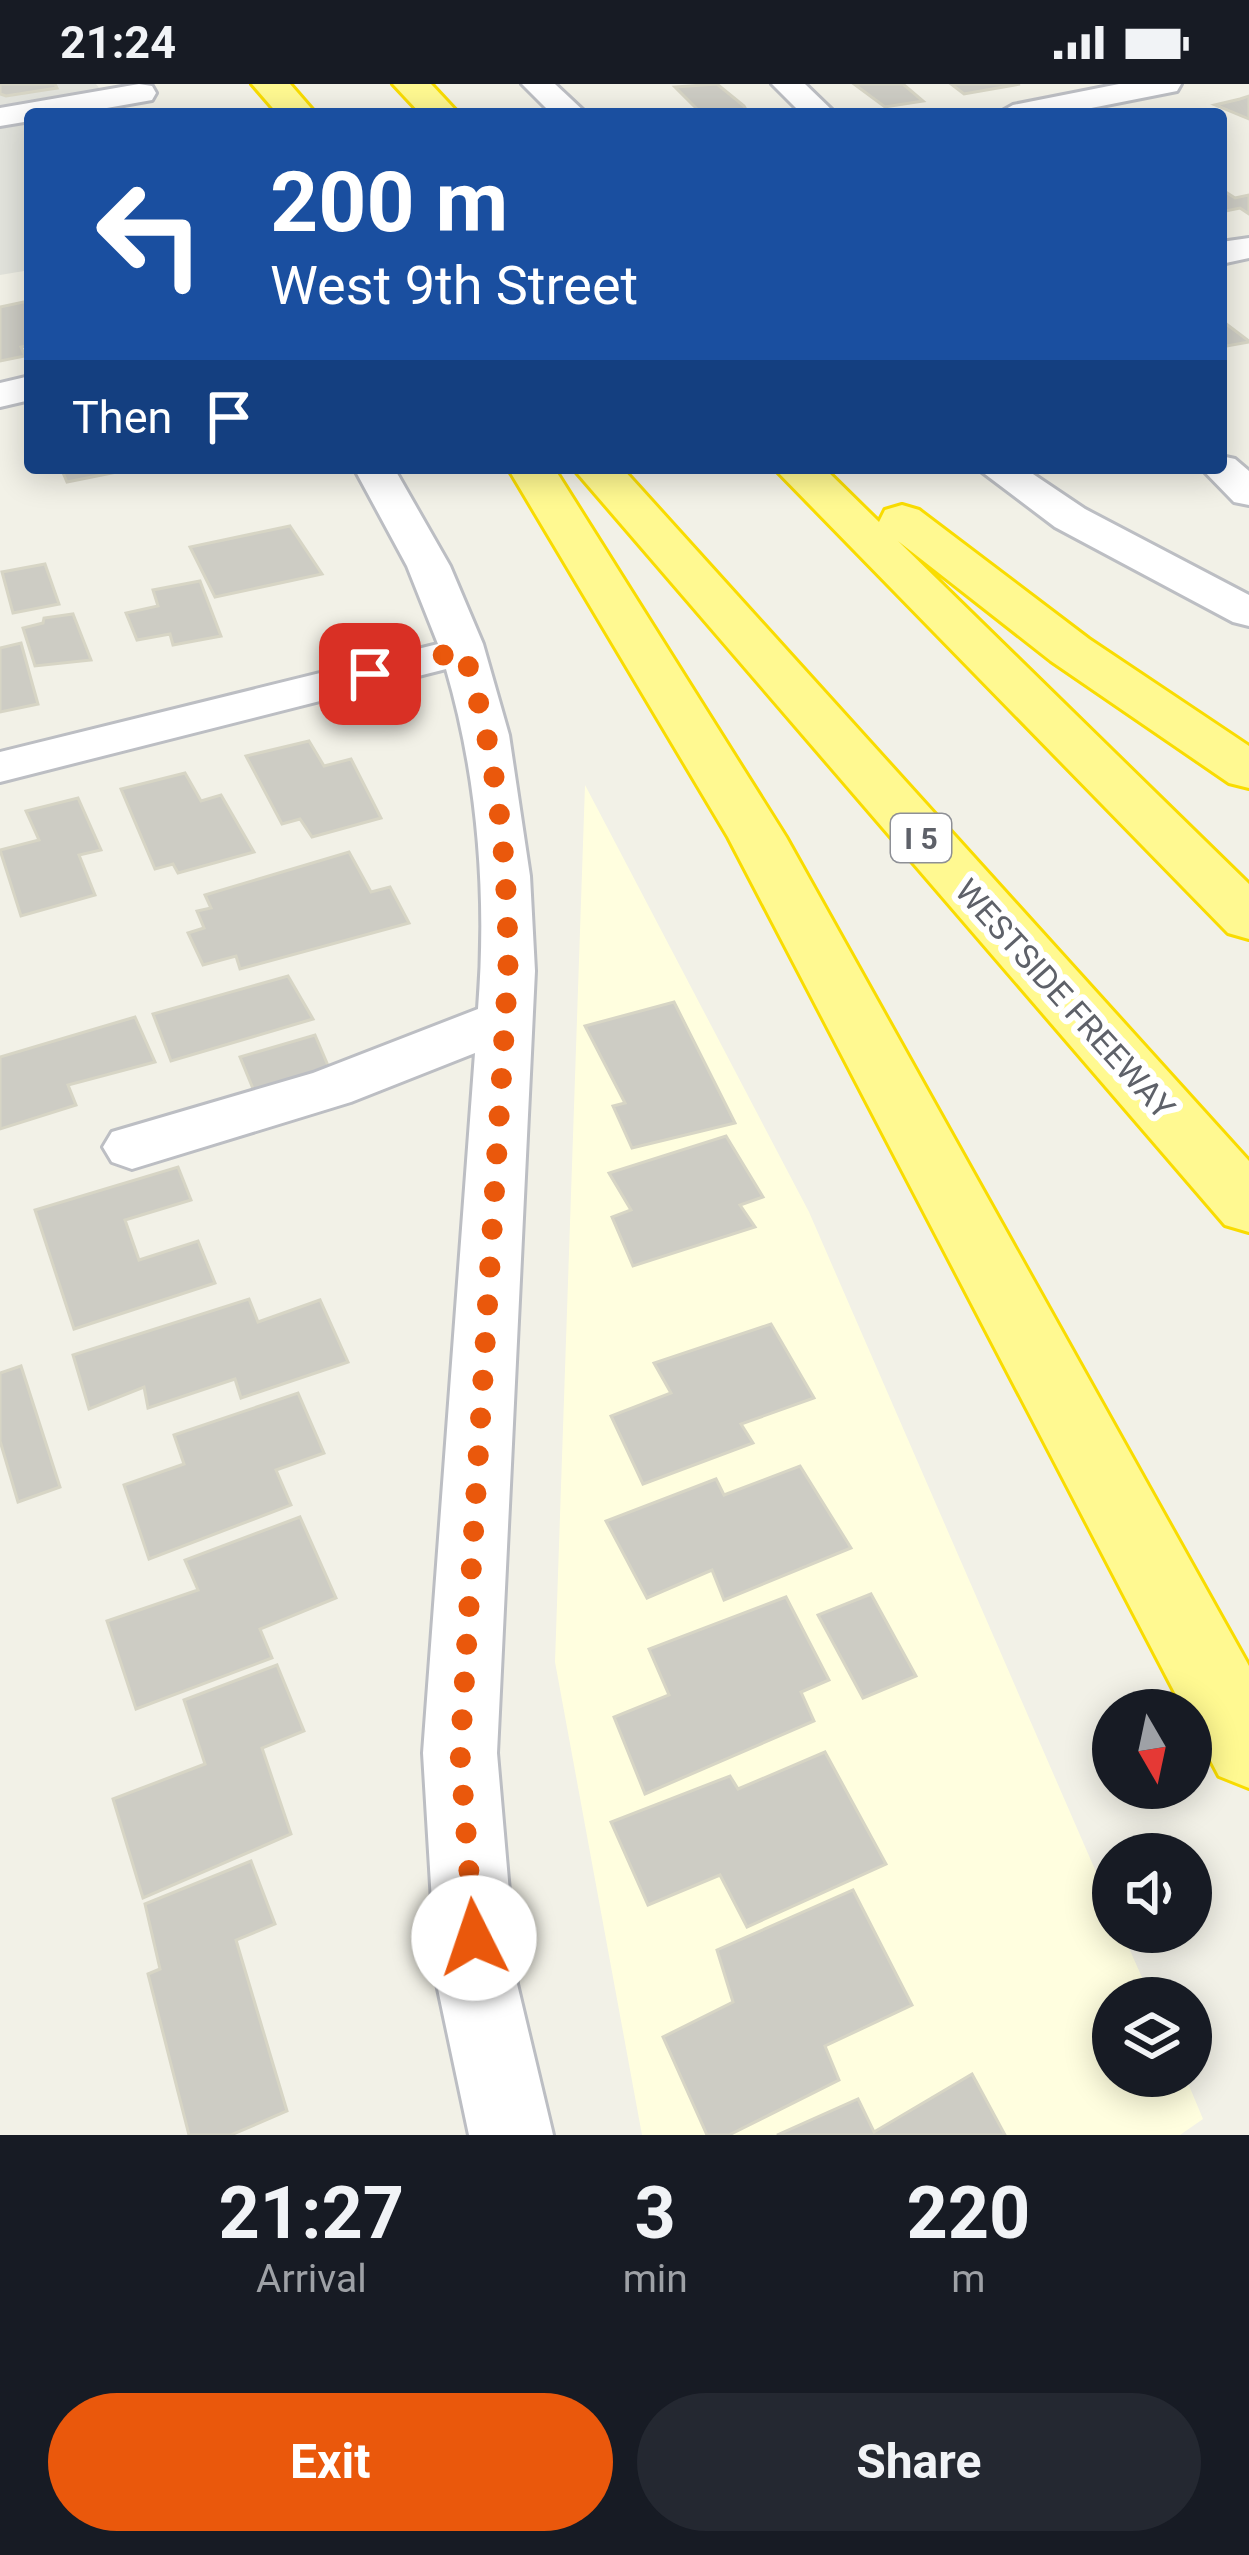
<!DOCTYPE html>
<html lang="en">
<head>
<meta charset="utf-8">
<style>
  :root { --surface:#171b24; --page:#242831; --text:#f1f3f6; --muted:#9ea1a6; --accent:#ea580c }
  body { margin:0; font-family:Roboto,sans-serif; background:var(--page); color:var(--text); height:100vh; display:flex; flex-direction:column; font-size:45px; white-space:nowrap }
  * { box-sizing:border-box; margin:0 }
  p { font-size:39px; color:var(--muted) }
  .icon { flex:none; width:66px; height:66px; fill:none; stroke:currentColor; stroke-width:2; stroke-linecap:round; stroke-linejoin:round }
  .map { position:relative; height:2051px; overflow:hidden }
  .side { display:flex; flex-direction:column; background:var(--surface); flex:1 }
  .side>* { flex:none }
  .hud { position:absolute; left:24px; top:24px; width:1203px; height:366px; border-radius:12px; box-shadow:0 6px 30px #0003; background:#1a4fa0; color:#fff; overflow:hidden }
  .needle { width:78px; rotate:171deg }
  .fabs { position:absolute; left:1092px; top:1605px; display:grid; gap:24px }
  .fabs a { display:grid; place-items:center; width:120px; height:120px; border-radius:50%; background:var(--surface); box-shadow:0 6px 30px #0003; font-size:60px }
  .pin { position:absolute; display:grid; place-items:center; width:102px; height:102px; color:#fff; margin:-51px; border-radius:24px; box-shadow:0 6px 18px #0006 }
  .me { position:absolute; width:132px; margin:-66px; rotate:356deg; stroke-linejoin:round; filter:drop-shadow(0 0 9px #0008) }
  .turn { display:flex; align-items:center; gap:42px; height:252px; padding:0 48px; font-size:54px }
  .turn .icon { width:156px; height:156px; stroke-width:2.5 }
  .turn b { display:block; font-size:84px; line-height:102px }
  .then { display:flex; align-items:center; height:114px; padding:0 48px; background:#0003; gap:24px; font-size:45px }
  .eta { display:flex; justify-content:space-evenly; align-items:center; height:204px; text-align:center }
  .eta b { font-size:72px; font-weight:700; line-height:84px }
  .cta { display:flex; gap:24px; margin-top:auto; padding:24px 48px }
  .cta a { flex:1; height:138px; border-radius:72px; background:var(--accent); color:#fff; font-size:48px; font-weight:700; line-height:138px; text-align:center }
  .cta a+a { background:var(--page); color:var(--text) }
  .status { display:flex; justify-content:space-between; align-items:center; height:84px; padding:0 60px; background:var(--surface); direction:ltr }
  .status svg { height:33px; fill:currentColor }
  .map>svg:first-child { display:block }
  .commercial { fill:#fffedf }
  .industrial { fill:#e2e3dc }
  .building { fill:#cdccc4; stroke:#d7d5c5; stroke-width:3 }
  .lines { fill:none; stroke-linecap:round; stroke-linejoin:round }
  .minor-casing { stroke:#bcbec3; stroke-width:6 }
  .highway-casing { stroke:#f9dc00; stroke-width:6 }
  .minor { fill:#fff; fill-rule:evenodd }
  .highway { fill:#fff991; fill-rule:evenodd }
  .route { stroke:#ea580c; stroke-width:21; stroke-dasharray:0 37.8 }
  .labels { text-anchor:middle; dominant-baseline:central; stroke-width:12; stroke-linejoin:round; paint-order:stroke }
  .shield { fill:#fff; stroke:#8e9096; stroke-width:3 }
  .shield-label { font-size:30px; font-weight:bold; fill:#5e6169 }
  .street-label { font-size:33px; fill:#5e6169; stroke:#fff }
</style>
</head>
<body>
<div class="status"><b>21:24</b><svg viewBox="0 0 49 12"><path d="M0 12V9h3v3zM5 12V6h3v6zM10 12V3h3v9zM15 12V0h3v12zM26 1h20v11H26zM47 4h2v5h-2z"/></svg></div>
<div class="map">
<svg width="1249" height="2051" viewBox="0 0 1249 2051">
  <rect width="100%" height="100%" fill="#f2f1e7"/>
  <!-- commercial -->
  <path class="commercial" d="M585 701 809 1128 1113 1827V1848H1122L1151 1914H1113V1992H1185L1203 2035 1180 2051H642L555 1578Z"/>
  <!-- industrial -->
  <path class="industrial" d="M0 0H96L119 30H30V186L0 191Z"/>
  <!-- building -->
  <g class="building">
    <path d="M0 0H55L57 4 6 12 0 10Z"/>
    <path d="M717 0 744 22 748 29 702 30 675 3Z"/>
    <path d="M854 0H903L923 17 885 23Z"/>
    <path d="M951 0H1020L964 10Z"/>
    <path d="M1249 12V35L1215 21 1240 15Z"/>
    <path d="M1221 105 1235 114 1249 111V130L1240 124 1221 128Z"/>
    <path d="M28 217 30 261 21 263 25 272 0 277V223Z"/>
    <path d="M1221 236 1249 257V258L1221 263Z"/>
    <path d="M61 384H120L122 387 67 398Z"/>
    <path d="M290 442 322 490 215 513 190 463Z"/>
    <path d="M45 480 59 520 13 529 2 488Z"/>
    <path d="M200 497 221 552 173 561 170 550 137 556 126 529 158 522 153 506Z"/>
    <path d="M73 530 91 576 35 582 23 544 43 539 44 534Z"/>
    <path d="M21 559 38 620 0 628V564Z"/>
    <path d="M309 657 324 682 351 675 381 734 312 753 300 735 282 740 246 672Z"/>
    <path d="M185 689 201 717 221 711 254 768 178 789 173 780 155 785 121 705Z"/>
    <path d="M78 714 101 766 79 771 95 811 21 832 0 766 39 756 26 727Z"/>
    <path d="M349 768 371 808 390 803 409 839 240 885 236 872 203 881 188 849 204 844 197 827 211 824 205 811Z"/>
    <path d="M288 892 313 935 171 977 153 930Z"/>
    <path d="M674 918 735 1039 632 1064 613 1022 625 1019 585 942Z"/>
    <path d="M135 933 155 978 68 1001 76 1021 0 1045V973Z"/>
    <path d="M315 951 332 991 256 1012 240 973Z"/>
    <path d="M726 1052 763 1113 740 1121 755 1143 633 1182 612 1133 631 1126 609 1089Z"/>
    <path d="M178 1083 191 1116 125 1136 139 1176 198 1157 215 1199 74 1245 35 1126Z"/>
    <path d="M249 1215 258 1238 320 1216 348 1278 241 1314 235 1295 148 1324 144 1303 89 1325 73 1271Z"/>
    <path d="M771 1240 814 1314 741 1340 753 1359 643 1400 611 1332 671 1309 654 1279Z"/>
    <path d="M21 1282 60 1403 18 1418 0 1357V1289Z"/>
    <path d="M298 1309 324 1369 276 1386 291 1421 149 1475 124 1401 184 1380 174 1351Z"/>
    <path d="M800 1382 851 1464 724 1516 712 1486 647 1514 606 1437 716 1395 724 1411Z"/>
    <path d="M300 1433 336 1514 260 1545 272 1574 136 1625 107 1537 198 1506 185 1476Z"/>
    <path d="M871 1510 916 1592 863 1614 818 1531Z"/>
    <path d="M786 1513 829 1596 801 1608 814 1637 645 1710 614 1633 669 1611 649 1565Z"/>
    <path d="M277 1581 304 1647 262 1664 291 1750 143 1814 113 1715 205 1680 184 1616Z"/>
    <path d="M825 1668 886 1780 747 1843 720 1791 648 1821 611 1738 730 1692 738 1705Z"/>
    <path d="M251 1777 275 1840 236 1856 287 2027 231 2051H189L148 1890 160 1885 145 1820Z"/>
    <path d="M853 1806 912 1921 825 1962 839 1996 729 2051H707L663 1953 733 1918 717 1866Z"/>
    <path d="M972 1990 1005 2051H777L858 2015 874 2048Z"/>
  </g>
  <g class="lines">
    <defs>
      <g id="minor">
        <path d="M139 0 152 2 156 9 152 16 73 30H30V37L0 42V24Z"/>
        <path d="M522 0H555L587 30H552Z"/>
        <path d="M772 0H805L836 30H802Z"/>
        <path d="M1119 0H1181L1177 7 1061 30H997L1013 21Z"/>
        <path d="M1249 154V174L1221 180V158Z"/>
        <path d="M30 292V316L0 323V299Z"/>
        <path d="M1221 372 1235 375 1249 387V421L1234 418 1201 384H1221Z"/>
        <path d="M354 384H394L450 482 483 560 509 651 530 792 535 887 497 1669 517 1900 553 2051H469L437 1900 423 1669 475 969 351 1018 132 1085 112 1078 103 1063 112 1048 313 989 478 925C487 812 478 694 446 585L0 698V668L438 560 407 482Z"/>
        <path d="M977 384H1024L1085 425 1249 511V542L1233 538 1055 443Z"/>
      </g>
      <g id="highway">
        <path d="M252 0H290L316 30H278Z"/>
        <path d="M393 0H431L459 30H421Z"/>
        <path d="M508 384H554L786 753 1249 1582V1704L1219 1692 1191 1639V1626H1184L728 753Z"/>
        <path d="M573 384H622L1249 1077V1148L1225 1141Z"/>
        <path d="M774 384H824L879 438 885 426 902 421 919 426 1089 555 1249 662V704L1229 699 1051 577 898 457 1249 800V855L1228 849Z"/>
      </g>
    </defs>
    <!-- minor casing -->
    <use href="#minor" class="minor-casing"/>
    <!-- highway casing -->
    <use href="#highway" class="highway-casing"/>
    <!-- minor -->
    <use href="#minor" class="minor"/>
    <!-- highway -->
    <use href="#highway" class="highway"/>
  </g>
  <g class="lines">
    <!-- route -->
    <path class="route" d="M370 590 463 566C498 670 508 778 508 887L460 1669 474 1854"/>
  </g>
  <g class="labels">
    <!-- shield labels -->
    <rect class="shield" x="891" y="730" width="60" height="48" rx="9"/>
    <g class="shield-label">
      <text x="921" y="754">I 5</text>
    </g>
    <!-- street labels -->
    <g class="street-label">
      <text transform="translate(1065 915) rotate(48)">WESTSIDE FREEWAY</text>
    </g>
  </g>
</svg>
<div class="fabs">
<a><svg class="needle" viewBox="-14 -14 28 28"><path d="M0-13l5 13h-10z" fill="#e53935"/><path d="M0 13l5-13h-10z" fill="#9ea1a6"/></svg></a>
<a><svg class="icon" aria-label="sound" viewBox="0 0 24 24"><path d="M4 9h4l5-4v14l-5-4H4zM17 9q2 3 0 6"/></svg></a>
<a><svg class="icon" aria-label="layers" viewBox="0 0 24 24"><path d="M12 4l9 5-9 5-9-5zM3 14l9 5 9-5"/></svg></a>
</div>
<div class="pin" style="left:370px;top:590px;background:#d93025"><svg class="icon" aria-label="arrive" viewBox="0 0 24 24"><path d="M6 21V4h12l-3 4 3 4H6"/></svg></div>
<svg class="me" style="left:474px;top:1854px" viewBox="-20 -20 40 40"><circle r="19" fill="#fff"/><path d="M0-13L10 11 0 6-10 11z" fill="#ea580c"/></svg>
<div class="hud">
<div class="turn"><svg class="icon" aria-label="left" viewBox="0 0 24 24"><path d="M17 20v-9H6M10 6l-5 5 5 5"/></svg><div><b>200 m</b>West 9th Street</div></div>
<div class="then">Then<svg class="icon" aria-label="arrive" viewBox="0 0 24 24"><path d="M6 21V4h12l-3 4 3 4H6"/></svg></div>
</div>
</div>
<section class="side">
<div class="eta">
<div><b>21:27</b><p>Arrival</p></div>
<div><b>3</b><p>min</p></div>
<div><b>220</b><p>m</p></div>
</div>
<div class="cta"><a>Exit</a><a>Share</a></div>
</section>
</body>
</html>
